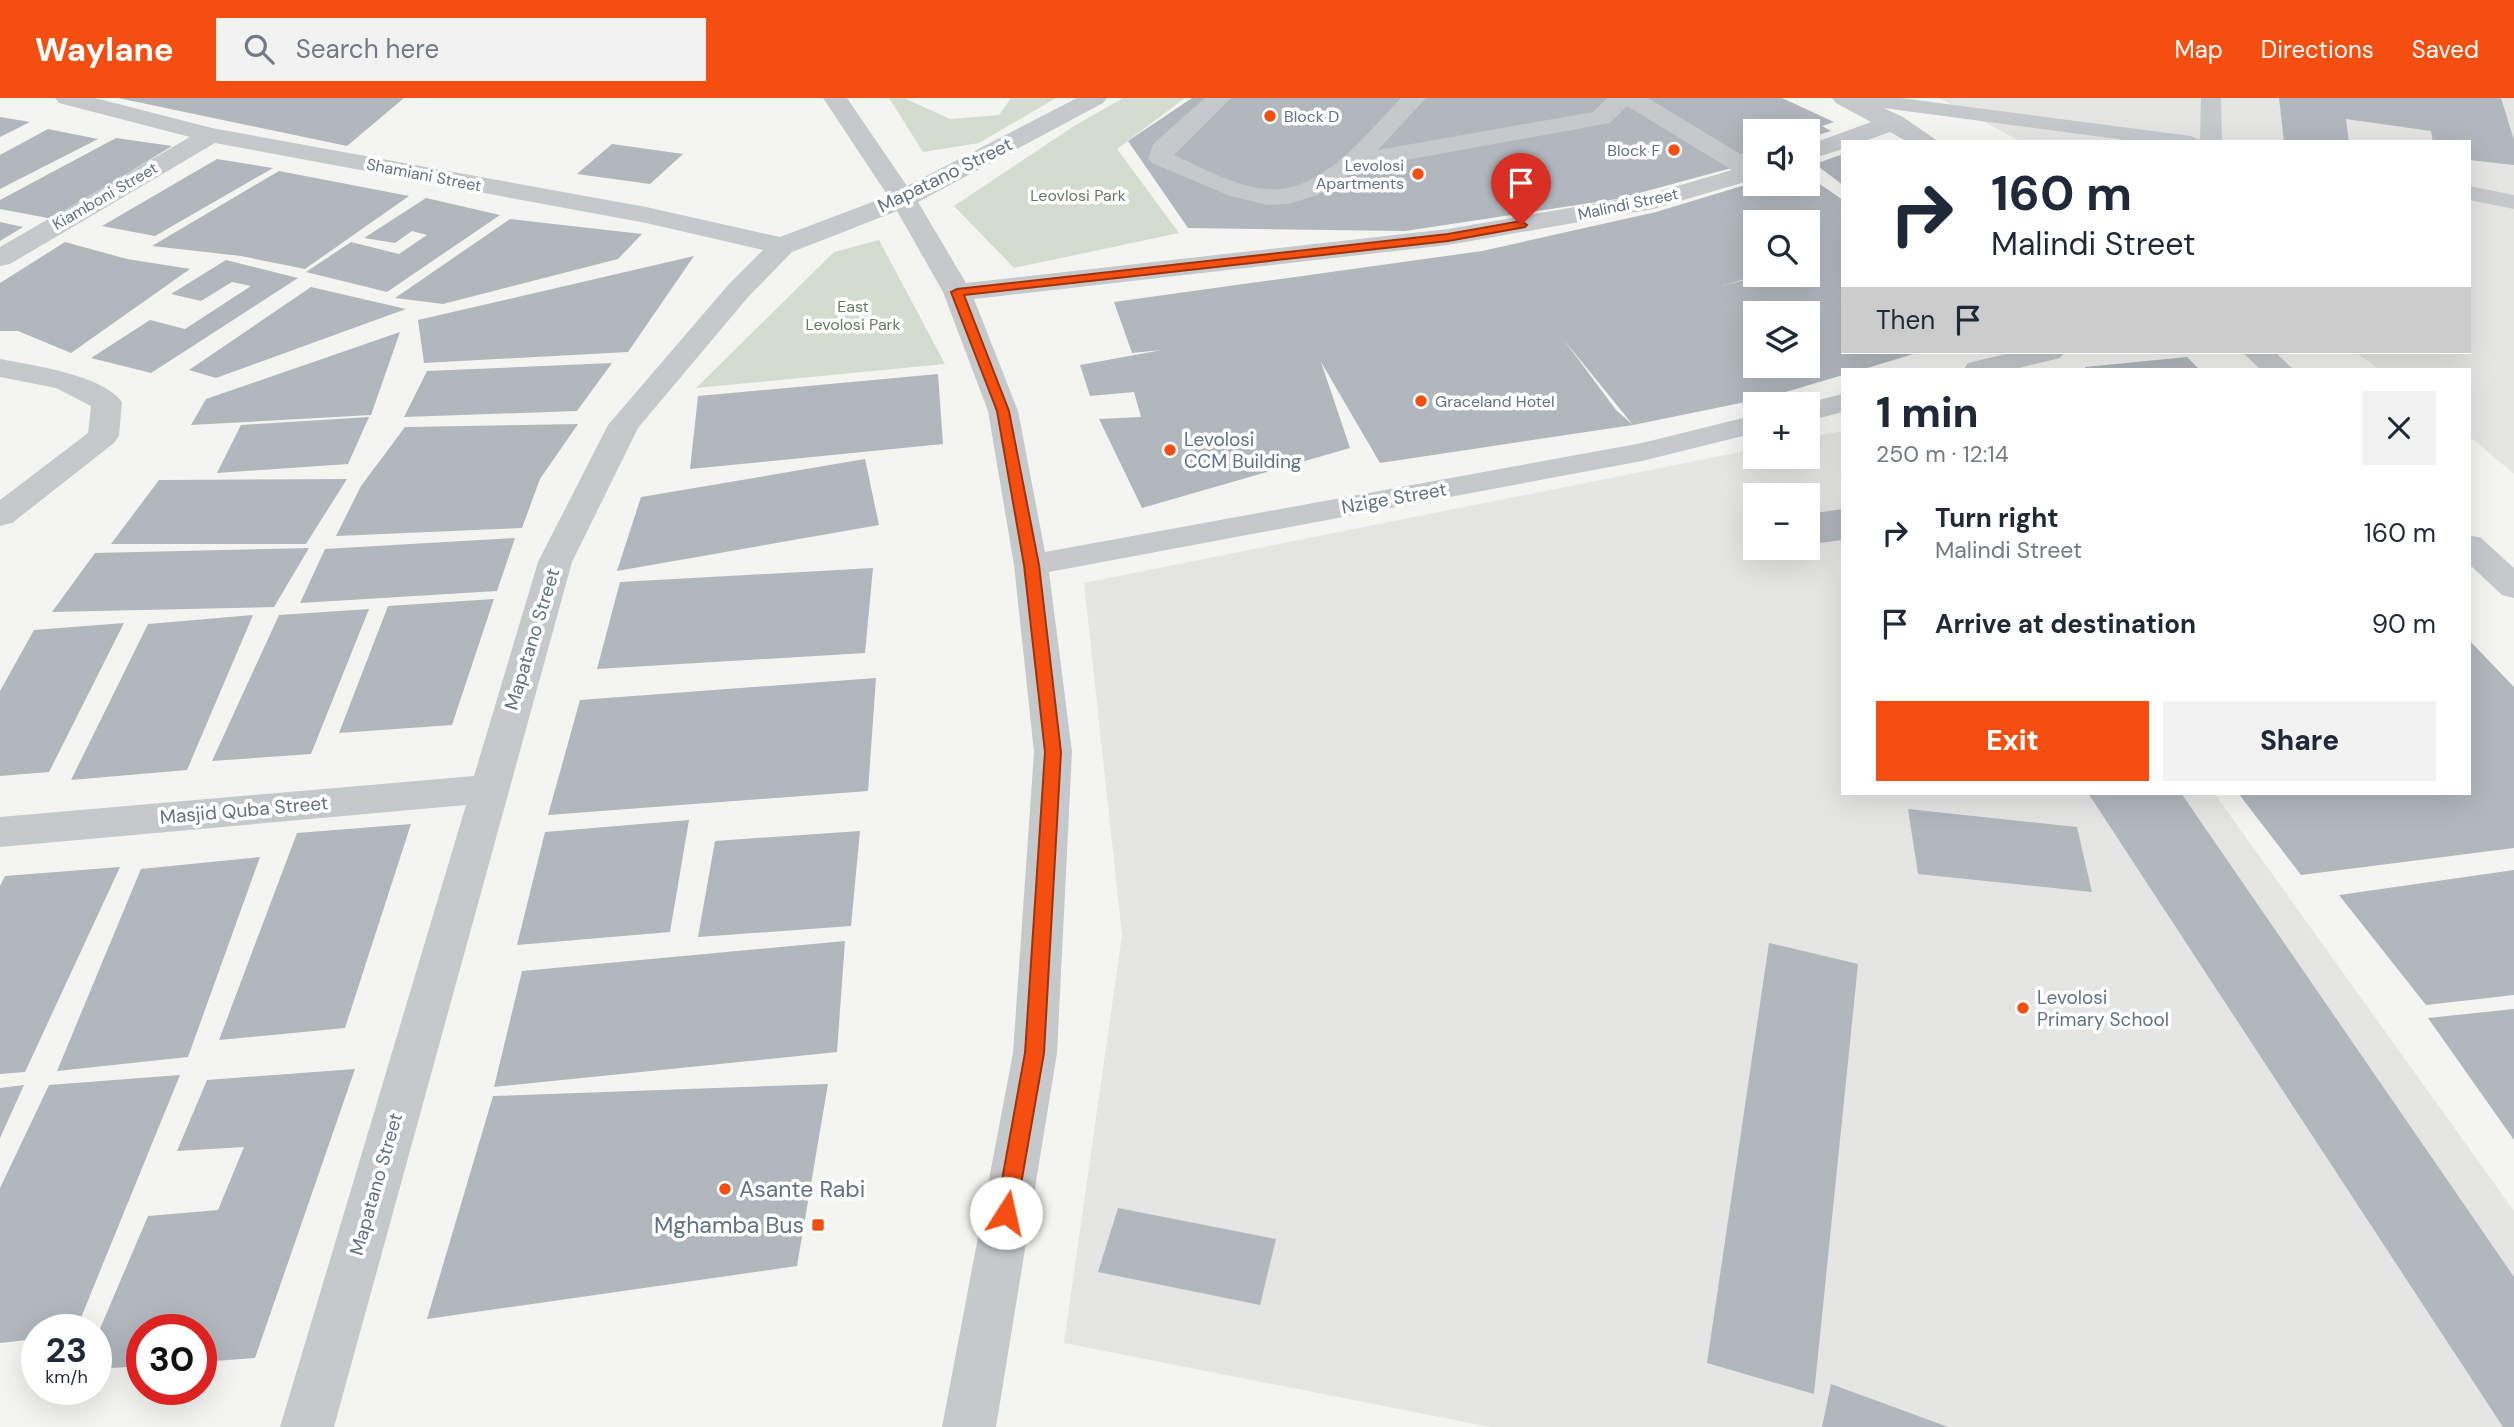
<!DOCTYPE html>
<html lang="en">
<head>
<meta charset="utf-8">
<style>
  :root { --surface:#fff; --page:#f2f2f3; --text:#1f2937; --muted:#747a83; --accent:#f44f11 }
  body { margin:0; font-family:"DM Sans",sans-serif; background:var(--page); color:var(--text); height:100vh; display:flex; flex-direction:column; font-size:26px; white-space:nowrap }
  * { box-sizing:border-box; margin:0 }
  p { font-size:23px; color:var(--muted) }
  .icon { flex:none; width:38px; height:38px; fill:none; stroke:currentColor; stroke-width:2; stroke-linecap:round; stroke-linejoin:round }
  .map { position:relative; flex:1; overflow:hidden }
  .details { position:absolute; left:1841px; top:270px; width:630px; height:427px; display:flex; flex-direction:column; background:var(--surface); border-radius:0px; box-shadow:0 7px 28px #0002 }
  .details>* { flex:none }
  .top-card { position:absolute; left:1841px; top:42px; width:630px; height:214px; border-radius:0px; box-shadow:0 7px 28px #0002; background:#fff; color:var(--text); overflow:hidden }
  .tools { position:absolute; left:1743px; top:21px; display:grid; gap:14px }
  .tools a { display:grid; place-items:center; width:77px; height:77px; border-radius:0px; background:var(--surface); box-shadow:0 7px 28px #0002; font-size:35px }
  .speed { position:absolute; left:21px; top:1216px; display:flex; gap:14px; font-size:35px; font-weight:700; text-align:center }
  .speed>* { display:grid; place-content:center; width:91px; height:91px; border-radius:50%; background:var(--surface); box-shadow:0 7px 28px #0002; line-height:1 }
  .speed small { font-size:18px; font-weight:400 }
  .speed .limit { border:10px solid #d22; background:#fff; color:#111 }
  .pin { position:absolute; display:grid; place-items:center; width:60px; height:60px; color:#fff; margin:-72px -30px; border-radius:50% 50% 50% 0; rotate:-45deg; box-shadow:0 0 7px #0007 }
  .pin .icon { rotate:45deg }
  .me { position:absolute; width:77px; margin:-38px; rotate:10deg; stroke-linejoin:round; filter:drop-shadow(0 0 5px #0008) }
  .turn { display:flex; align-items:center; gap:24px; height:147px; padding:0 35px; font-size:32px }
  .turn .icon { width:91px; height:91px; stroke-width:2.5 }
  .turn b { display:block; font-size:49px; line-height:60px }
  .then { display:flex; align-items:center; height:66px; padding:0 35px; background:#0003; gap:14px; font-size:26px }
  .round { display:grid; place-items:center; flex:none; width:74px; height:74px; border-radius:0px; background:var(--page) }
  .head { display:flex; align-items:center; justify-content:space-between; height:119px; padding:0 35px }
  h1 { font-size:42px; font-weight:800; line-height:52px }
  .primary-button { display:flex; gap:14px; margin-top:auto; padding:14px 35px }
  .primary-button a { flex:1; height:80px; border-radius:0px; background:var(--accent); color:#fff; font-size:28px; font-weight:800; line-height:80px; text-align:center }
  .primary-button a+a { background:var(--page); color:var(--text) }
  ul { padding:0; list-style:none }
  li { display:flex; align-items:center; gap:21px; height:91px; padding:0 35px }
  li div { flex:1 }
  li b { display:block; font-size:26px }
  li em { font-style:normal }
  header { display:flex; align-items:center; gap:42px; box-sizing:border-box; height:98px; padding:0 35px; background:var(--accent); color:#fff }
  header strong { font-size:33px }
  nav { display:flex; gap:38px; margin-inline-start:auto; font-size:24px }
  .search { width:490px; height:63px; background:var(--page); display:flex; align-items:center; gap:18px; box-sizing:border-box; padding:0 24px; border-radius:0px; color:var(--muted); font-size:26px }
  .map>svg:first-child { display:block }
  .built { fill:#e5e6e3; fill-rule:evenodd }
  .green { fill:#d4dcd0 }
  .building { fill:#b1b7bd; fill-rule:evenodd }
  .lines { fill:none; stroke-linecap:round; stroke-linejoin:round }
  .service { fill:#c6c9cc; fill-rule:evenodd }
  .minor { fill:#c6c9cc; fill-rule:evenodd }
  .route { fill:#f44f11; stroke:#9f330b; stroke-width:2 }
  .poi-dot { fill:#f44f11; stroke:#fff; stroke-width:2.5 }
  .labels { text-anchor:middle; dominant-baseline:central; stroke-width:7; stroke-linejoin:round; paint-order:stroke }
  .far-poi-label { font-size:16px; fill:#607284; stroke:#fff; text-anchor:start }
  .far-street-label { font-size:16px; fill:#607284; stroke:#fff }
  .far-park-label { font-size:16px; fill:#647a60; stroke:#fff }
  .street-label { font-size:19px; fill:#607284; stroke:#fff }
  .poi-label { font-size:19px; fill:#607284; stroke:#fff; text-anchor:start }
  .near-poi-label { font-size:23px; fill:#607284; stroke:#fff; text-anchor:start }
</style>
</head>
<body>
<header>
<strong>Waylane</strong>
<div class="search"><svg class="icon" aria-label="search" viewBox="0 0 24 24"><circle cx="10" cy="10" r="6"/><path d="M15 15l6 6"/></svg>Search here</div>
<nav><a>Map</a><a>Directions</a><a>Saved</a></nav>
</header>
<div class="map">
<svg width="2514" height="1329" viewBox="0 0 2514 1329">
  <rect width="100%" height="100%" fill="#f4f5f0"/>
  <!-- built -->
  <g class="built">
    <path d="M1939 0H2514V376L2469 338V271H2379L2355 254H2469V44H2022Z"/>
    <path d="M1843 333V695H2214L2514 1113V1329H1490L1064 1245 1122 837 1084 485 1755 351V359H1808V340ZM1755 397H1808V450H1755Z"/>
  </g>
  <!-- green -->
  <g class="green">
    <path d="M889 0H904L950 21 999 17 1011 0H1056L979 45 923 54Z"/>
    <path d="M1123 0H1185L1117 51 1179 135 1014 170 954 108 1074 28Z"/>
    <path d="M879 142 945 266 696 290 834 154Z"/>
  </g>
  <!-- building -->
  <g class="building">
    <path d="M118 0H404L347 48Z"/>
    <path d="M1192 0H1782L1834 24 1822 28 1831 33 1808 40V33H1755V52L1729 61 1739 68 1617 101 1405 133 1188 130 1128 43Z"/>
    <path d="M2279 0H2501L2514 42V67L2469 62V44H2433L2431 33 2346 21 2349 44H2284Z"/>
    <path d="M0 19 30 24 0 39Z"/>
    <path d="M48 31 98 41 0 91V57Z"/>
    <path d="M116 40 172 48 53 121 0 111V102Z"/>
    <path d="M612 46 683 56 650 86 577 76Z"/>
    <path d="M1843 56V87L1815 66Z"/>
    <path d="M217 61 273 70 155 138 102 128Z"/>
    <path d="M279 73 409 98 305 171 241 158 152 148Z"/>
    <path d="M1808 78 1843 102V254H1920L1864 271H1843V277L1765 300 1633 327 1380 365 1321 264 1350 350 1142 410 1099 321 1141 319 1134 294 1090 298 1080 267 1162 252 1132 255 1114 204 1482 153 1656 114 1755 84 1808 86ZM1755 124H1808V177H1763L1722 188 1755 178ZM1755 215H1808V268H1755ZM1564 242 1633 327 1616 312Z"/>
    <path d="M426 100 500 117 387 194 306 174 351 144 399 156 427 137 412 133 395 145 364 140Z"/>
    <path d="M510 121 642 136 618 161 443 206 395 200Z"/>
    <path d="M0 124 23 129 0 143Z"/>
    <path d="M65 144 127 161 190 171 71 255 18 233H0V185Z"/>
    <path d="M694 158 628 254 424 265 418 222Z"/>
    <path d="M226 162 298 180 151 275 91 260 150 222 185 231 251 188 232 184 201 203 171 196Z"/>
    <path d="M311 189 406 211 216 280 189 272Z"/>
    <path d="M400 234 371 317 191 327 206 301Z"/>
    <path d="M2187 259 2199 271H2085V269Z"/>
    <path d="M612 265 577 313 404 319 427 273Z"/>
    <path d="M938 276 943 346 690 371 698 298Z"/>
    <path d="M369 319 348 366 217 375 241 327Z"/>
    <path d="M578 326 540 381 522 430 336 438 361 388 405 329Z"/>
    <path d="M865 361 879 427 617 473 641 399Z"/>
    <path d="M347 381 306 446H111L159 382Z"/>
    <path d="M1843 411V442L1810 446 1808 416Z"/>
    <path d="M515 440 497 493 300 505 325 451Z"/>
    <path d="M309 450 274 509 52 514 95 455Z"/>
    <path d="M873 470 865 555 597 571 620 484Z"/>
    <path d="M494 501 452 627 339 635 388 508Z"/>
    <path d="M369 511 311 656 212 663 279 517Z"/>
    <path d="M253 517 187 672 71 682 148 526Z"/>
    <path d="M124 525 49 674 0 678V593L34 532Z"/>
    <path d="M2469 542 2514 589V750L2301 777 2238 695H2469Z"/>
    <path d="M876 580 868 693 548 717 580 602Z"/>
    <path d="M2088 695H2181L2514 1179V1329H2503Z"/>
    <path d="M1908 711 2077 729 2092 794 1918 776Z"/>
    <path d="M689 722 670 834 517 847 545 734Z"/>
    <path d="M411 726 345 930 219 942 297 735Z"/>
    <path d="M860 733 851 828 698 839 715 743Z"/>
    <path d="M260 759 188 959 57 973 141 771Z"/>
    <path d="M120 769 25 974 0 976V788L5 778Z"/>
    <path d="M2514 772V897L2426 907 2339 797Z"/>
    <path d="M845 843 837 954 494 989 522 873Z"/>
    <path d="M1769 845 1858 866 1814 1296 1707 1265Z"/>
    <path d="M2514 911V1042L2428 920Z"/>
    <path d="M355 971 255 1260 201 1264V1232H142V1268L96 1271V1240L148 1118 218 1112 244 1049 177 1053 207 982Z"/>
    <path d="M180 977 76 1232H37V1241L0 1245V1090L49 987Z"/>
    <path d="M828 986 797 1168 427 1221 493 998Z"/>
    <path d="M24 987 0 1040V990Z"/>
    <path d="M1118 1110 1276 1141 1260 1207 1098 1174Z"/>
    <path d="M1831 1286 1948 1329H1822Z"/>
  </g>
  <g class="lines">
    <!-- service -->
    <g class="service">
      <path d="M1843 0H1901L2191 38 2200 42 2201 0H2221L2222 44H2140L1853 6Z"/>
      <path d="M2469 88 2514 97V111L2469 102Z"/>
    </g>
    <!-- minor -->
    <g class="minor">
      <path d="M55 0H95L212 30 646 109 780 139 888 98 823 0H847L907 88 1077 0H1107L1103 5 918 104 966 185 1448 131 1650 96 1732 72 1627 8 1610 25 1357 71 1318 97 1288 106 1267 107 1230 98 1152 65 1148 60 1154 45 1205 0H1231L1174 57C1203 70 1234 88 1266 91 1321 97 1367 35 1401 0H1426L1378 52 1593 14 1607 0H1648L1755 65V81L1653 111 1448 147 974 201 1018 313 1045 454 1642 345 1755 317V335L1642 363 1049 474 1072 654 1057 955 996 1329H942L1013 955 1034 654 1014 467 988 313 943 194 897 113 792 154 749 198 638 330 572 464 334 1329H280L466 707 0 749V719L474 678 538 464 608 327 729 186 763 152 646 125 215 45 10 166 0 168V149L190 39 59 5Z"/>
      <path d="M1832 0H1862L1903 19 1939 44H1908L1890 34 1862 44H1843V51L1808 62V47L1871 24 1836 5Z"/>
      <path d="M2014 254H2065L2060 260 2015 271H1964L1968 265Z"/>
      <path d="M2242 254H2275L2293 271H2260Z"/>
      <path d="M0 261C32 267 103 277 122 304L119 338 114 345 12 425 0 428V402L88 335 91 308 56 290 0 279Z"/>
      <path d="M1843 296V314L1808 323V306H1802Z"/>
      <path d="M2469 437 2481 440 2514 470V500L2502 497 2469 466Z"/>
    </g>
  </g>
  <!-- route -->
  <path class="route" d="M1521 123 1527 127 1525 129 1448 143 964 197 1009 313 1039 467 1061 654 1044 955 1016 1115 1014 1121 1006 1124 999 1121 996 1115 1025 955 1045 654 1024 467 997 313 951 194 957 191 1448 136Z"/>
  <!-- markers -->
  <g class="poi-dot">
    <circle cx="1270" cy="18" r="7"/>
    <circle cx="1674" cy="52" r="7"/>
    <circle cx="1418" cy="76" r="7"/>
    <circle cx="1421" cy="303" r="7"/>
    <circle cx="1170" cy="352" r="7"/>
    <circle cx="2023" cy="910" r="7"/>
    <circle cx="725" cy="1091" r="7"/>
    <rect x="811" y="1120" width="14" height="14" rx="3.5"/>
  </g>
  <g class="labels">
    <!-- far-poi labels -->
    <g class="far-poi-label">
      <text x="1284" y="18">Block D</text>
      <text x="1660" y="52" text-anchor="end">Block F</text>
      <text x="1404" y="67" text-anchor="end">Levolosi<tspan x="1404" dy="18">Apartments</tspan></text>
      <text x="1435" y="303">Graceland Hotel</text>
    </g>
    <!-- far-street labels -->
    <g class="far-street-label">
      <text transform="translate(424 77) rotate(11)">Shamiani Street</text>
      <text transform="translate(105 98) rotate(-30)">Kiamboni Street</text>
      <text transform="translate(1628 106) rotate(-12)">Malindi Street</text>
    </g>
    <!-- far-park labels -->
    <g class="far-park-label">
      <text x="1078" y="97">Leovlosi Park</text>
      <text x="853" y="208">East<tspan x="853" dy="18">Levolosi Park</tspan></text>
    </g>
    <!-- street labels -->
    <g class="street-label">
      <text transform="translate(945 77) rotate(-26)">Mapatano Street</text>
      <text transform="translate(1394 400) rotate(-10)">Nzige Street</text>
      <text transform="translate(532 541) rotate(-73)">Mapatano Street</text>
      <text transform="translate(244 712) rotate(-5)">Masjid Quba Street</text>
      <text transform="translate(376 1086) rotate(-74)">Mapatano Street</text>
    </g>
    <!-- poi labels -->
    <g class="poi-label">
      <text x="1184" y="341">Levolosi<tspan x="1184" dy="22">CCM Building</tspan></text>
      <text x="2037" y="899">Levolosi<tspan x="2037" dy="22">Primary School</tspan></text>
    </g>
    <!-- near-poi labels -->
    <g class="near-poi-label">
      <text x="739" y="1091">Asante Rabi</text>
      <text x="804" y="1127" text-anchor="end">Mghamba Bus</text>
    </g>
  </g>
</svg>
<div class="tools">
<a><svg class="icon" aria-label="sound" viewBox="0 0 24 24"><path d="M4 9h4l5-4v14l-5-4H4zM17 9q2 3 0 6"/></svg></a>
<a><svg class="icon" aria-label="search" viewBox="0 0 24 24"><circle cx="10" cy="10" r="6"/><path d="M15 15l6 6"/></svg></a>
<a><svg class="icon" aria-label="layers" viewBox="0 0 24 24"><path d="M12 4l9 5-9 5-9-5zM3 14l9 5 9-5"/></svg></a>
<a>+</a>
<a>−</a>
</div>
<div class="speed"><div>23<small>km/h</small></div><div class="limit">30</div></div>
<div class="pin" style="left:1521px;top:127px;background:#d93025"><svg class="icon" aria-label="arrive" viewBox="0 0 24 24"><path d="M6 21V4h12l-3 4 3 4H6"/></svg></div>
<svg class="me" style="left:1006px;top:1115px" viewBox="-20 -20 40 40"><circle r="19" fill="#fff"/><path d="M0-13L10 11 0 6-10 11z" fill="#f44f11"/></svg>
<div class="top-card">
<div class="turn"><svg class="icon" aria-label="right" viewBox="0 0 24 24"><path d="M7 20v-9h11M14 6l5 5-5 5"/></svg><div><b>160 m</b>Malindi Street</div></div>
<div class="then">Then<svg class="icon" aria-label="arrive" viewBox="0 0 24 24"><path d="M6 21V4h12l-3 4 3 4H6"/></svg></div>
</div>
<section class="details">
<div class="head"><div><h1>1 min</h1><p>250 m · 12:14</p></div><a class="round"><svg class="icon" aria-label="close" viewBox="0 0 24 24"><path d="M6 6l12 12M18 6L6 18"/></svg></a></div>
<ul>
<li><svg class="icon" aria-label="right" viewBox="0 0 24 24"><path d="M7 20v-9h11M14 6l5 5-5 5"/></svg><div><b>Turn right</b><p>Malindi Street</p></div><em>160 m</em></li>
<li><svg class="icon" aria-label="arrive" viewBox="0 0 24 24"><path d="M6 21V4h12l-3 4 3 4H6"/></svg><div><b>Arrive at destination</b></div><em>90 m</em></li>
</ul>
<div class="primary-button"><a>Exit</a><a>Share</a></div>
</section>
</div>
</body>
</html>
